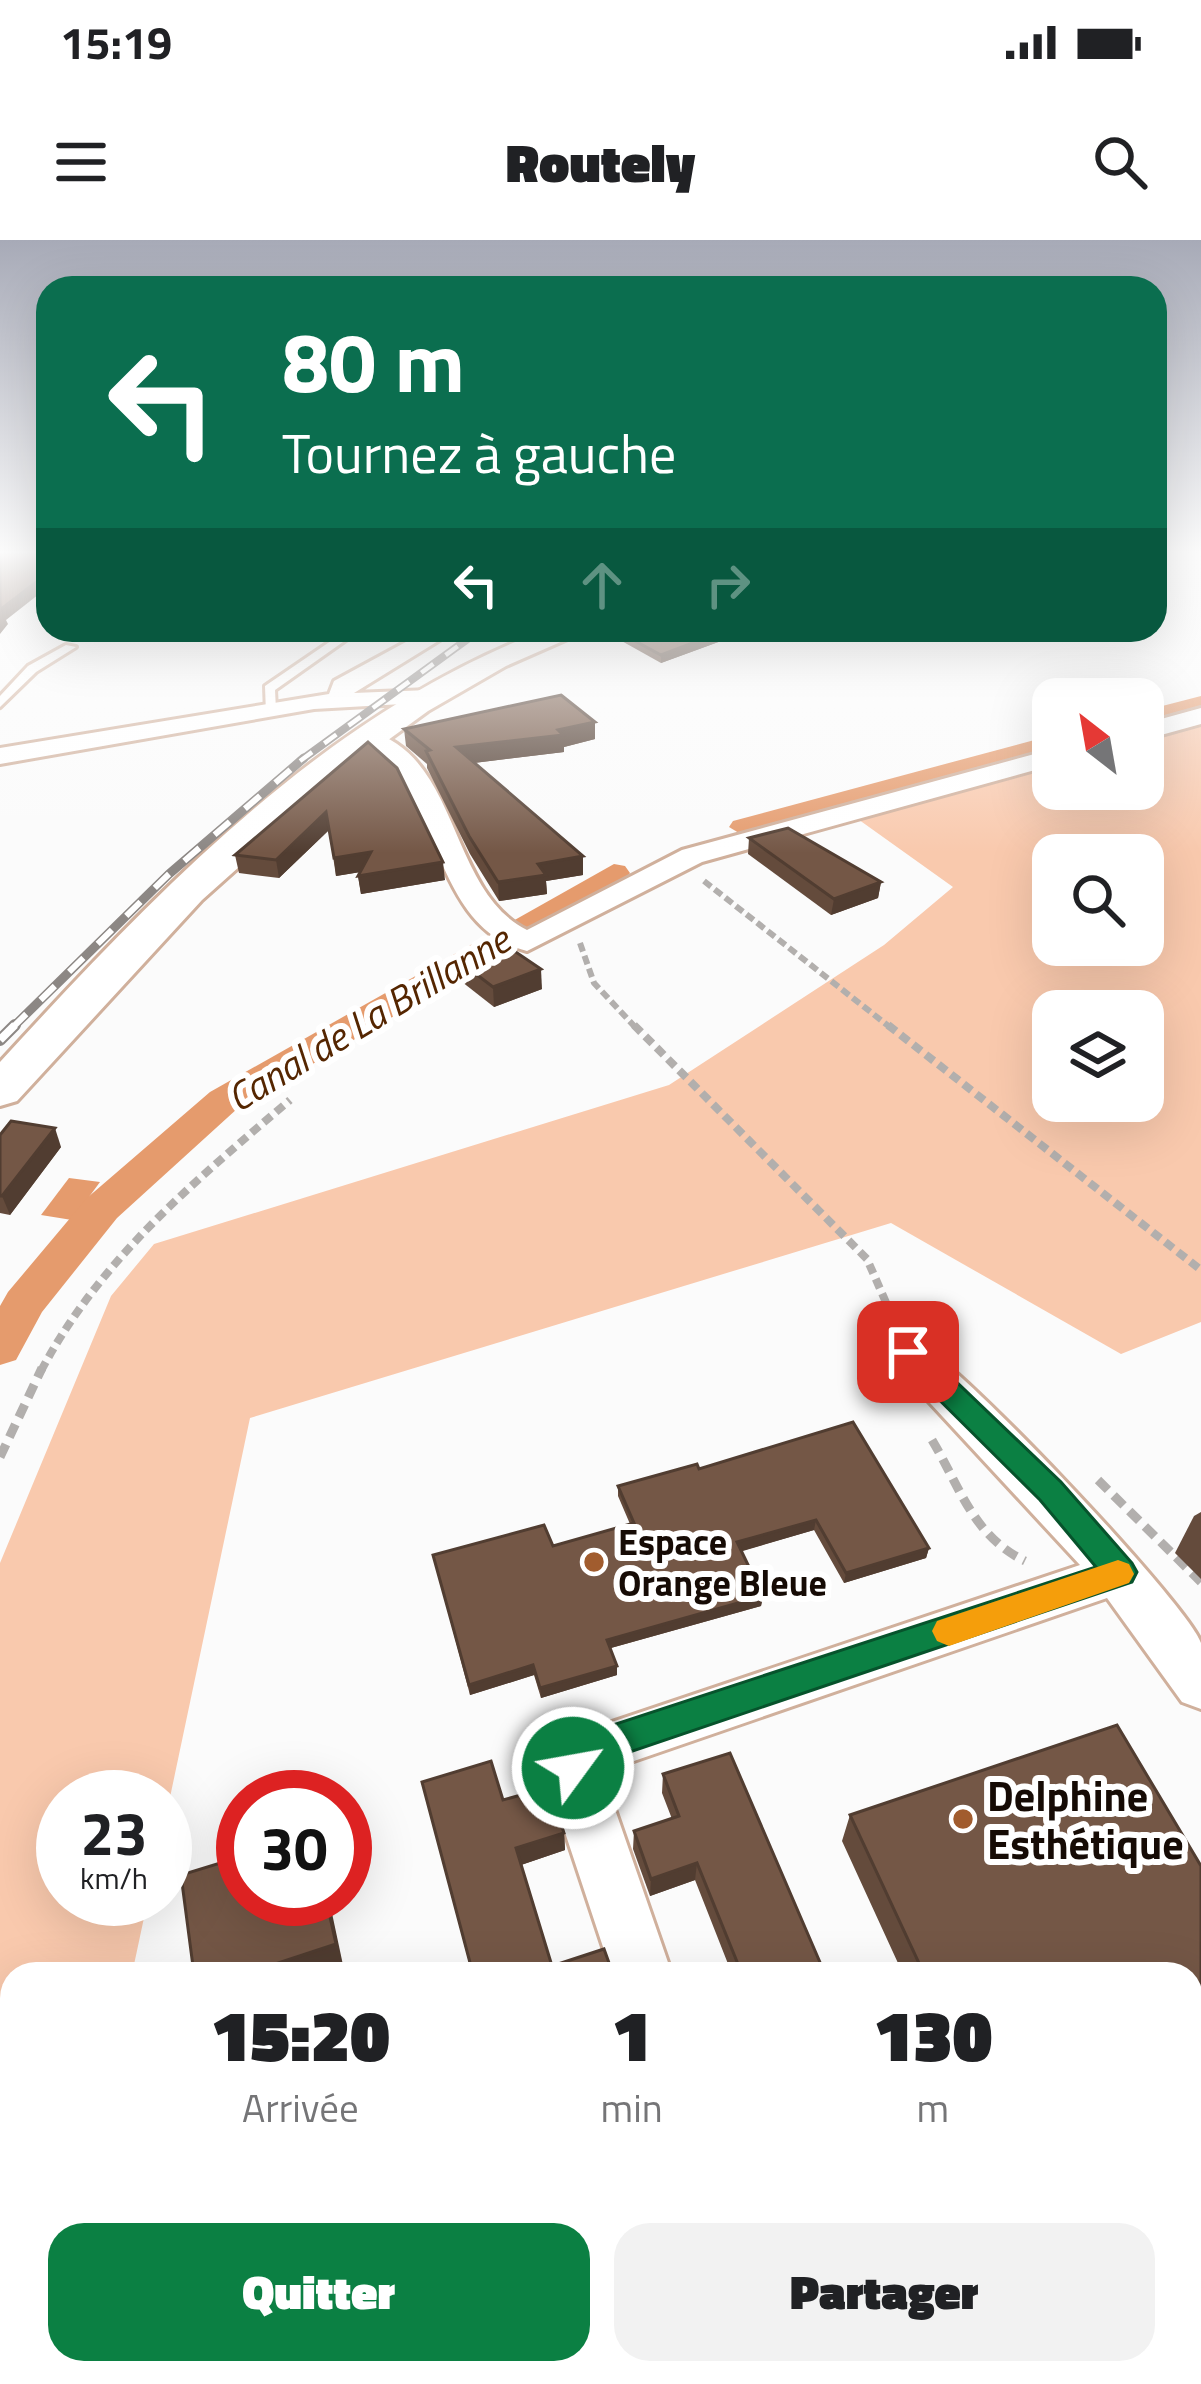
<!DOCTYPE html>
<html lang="fr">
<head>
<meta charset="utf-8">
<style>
  :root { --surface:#fff; --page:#f2f2f2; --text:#202124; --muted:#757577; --accent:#0b8043 }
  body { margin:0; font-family:"Titillium Web",sans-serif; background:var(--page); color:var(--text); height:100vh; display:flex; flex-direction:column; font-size:45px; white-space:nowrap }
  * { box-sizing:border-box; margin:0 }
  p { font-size:39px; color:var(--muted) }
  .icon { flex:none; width:66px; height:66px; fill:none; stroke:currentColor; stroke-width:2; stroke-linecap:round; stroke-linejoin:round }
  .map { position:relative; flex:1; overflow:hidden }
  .drawer { position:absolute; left:0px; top:1722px; width:1203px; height:423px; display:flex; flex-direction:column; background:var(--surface); border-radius:36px 36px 0 0; box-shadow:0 12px 48px #0002 }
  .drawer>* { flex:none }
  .banner { position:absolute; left:36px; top:36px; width:1131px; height:366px; border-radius:36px; box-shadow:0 12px 48px #0002; background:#0b6e4f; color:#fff; overflow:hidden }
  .needle { width:78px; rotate:329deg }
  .fabs { position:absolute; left:1032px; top:438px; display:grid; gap:24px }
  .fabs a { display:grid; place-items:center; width:132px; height:132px; border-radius:24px; background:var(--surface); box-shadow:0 12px 48px #0002; font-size:60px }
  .speed { position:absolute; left:36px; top:1530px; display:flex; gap:24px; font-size:60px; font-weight:700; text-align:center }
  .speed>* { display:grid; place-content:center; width:156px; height:156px; border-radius:50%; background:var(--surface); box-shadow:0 12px 48px #0002; line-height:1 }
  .speed small { font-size:30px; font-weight:400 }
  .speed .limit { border:18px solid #d22; background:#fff; color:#111 }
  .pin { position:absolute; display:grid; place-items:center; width:102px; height:102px; color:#fff; margin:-51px; border-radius:24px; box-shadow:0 6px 18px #0006 }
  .me { position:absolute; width:132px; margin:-66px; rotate:58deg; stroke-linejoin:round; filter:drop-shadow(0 0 9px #0008) }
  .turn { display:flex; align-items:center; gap:42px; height:252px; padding:0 48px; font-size:54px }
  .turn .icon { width:156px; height:156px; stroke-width:2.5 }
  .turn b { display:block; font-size:84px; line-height:102px }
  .lanes { display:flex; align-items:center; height:114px; padding:0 48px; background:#0003; justify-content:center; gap:60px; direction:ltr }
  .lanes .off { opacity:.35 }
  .eta { display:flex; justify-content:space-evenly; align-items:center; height:204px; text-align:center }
  .eta b { font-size:72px; font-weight:800; line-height:84px }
  .action { display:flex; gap:24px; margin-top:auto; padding:24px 48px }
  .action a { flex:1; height:138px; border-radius:36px; background:var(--accent); color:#fff; font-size:48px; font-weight:800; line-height:138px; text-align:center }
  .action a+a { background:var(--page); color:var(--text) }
  .status { display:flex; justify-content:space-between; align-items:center; height:84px; padding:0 60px; background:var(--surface); direction:ltr }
  .status svg { height:33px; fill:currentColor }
  header { display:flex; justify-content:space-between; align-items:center; height:156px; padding:0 48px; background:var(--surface); font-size:54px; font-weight:800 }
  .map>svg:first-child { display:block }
  .green { fill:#f9c9ad; fill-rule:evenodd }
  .water { fill:#e59b6d }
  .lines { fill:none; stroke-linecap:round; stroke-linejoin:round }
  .canal { fill:#e59b6d; fill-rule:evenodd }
  .lane-casing { stroke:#d0b09c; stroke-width:6 }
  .street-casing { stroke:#d0b09c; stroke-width:6 }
  .secondary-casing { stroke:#d0b09c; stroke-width:6 }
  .path-far2 { stroke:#b2afad; stroke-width:6; stroke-dasharray:9 4.5; stroke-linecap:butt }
  .path-far1 { stroke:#b2afad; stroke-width:8; stroke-dasharray:10 6; stroke-linecap:butt }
  .path { stroke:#b2afad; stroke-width:9; stroke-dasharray:14 8; stroke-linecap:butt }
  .lane { fill:#fff; fill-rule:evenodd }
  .street { fill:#fff; fill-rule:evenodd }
  .secondary { fill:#fff; fill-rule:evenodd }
  .rail-far2-casing { stroke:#8c8784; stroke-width:8 }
  .rail-far1-casing { stroke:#8c8784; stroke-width:9 }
  .rail-casing { stroke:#8c8784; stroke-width:12 }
  .rail-far2 { stroke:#fff; stroke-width:4.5; stroke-dasharray:15; stroke-linecap:butt }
  .rail-far1 { stroke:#fff; stroke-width:6; stroke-dasharray:20; stroke-linecap:butt }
  .rail { stroke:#fff; stroke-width:8; stroke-dasharray:24; stroke-linecap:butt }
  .wall { fill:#644b3c }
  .shaded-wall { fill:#513d31 }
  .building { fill:#745746; stroke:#513d31; stroke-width:3 }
  .route { fill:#0b8043; stroke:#07532c; stroke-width:3 }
  .slow { fill:#f59e0b }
  .poi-dot { fill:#a15c2e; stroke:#fff; stroke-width:4.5 }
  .labels { text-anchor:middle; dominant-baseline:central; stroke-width:12; stroke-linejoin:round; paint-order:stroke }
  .poi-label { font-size:36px; font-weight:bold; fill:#160b05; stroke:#fff; text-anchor:start }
  .water-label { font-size:39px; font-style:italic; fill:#552601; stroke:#fff }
  .near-poi-label { font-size:42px; font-weight:bold; fill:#160b05; stroke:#fff; text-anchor:start }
</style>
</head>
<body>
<div class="status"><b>15:19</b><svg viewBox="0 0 49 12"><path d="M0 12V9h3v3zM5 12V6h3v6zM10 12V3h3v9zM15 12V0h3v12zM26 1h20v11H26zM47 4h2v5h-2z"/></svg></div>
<header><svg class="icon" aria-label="menu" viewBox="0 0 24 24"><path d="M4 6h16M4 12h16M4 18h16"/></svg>Routely<svg class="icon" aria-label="search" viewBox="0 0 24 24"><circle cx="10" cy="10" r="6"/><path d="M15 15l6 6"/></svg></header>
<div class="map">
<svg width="1201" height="2144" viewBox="0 0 1201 2144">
  <rect width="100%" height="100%" fill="#fbfbfb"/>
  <!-- green -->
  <path class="green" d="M1201 485V1082L1121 1114 891 983 250 1178 165 1581V1557H63V1659H148L132 1734H12V2133H44L42 2144H0V1323L111 1056 154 1004 669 845 884 705 953 647 855 577 1053 525V549H1143V501ZM1053 615H1143V705H1053ZM1053 771H1143V861H1053Z"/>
  <!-- water -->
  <path class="water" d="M69 938 100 942 72 980 41 975Z"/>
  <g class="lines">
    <!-- canal -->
    <g class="canal">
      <path d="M1201 456V472L1143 487V471Z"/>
      <path d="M1053 495V512L744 596 729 587 733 581Z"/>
      <path d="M614 624 625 626 630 633 625 640 238 868 117 978 42 1072 16 1120 0 1125V1066L8 1052 87 958 210 852Z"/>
    </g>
    <defs>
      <g id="lane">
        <path d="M347 390H360L275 450 276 470 266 473 265 446Z"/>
        <path d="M66 405 76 407 36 432 0 467V456L28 426Z"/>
      </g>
      <g id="street">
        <path d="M428 390H456L354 453 429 450 438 452V462L314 469 0 524V508L329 454 334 441Z"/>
        <path d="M1201 468V484L1143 500V484Z"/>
        <path d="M368 491C460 514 448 651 527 690L682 610 1053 509V525L702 622 527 711C449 692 442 600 403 543 390 523 370 516 355 499Z"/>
        <path d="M908 1096C946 1108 1189 1365 1201 1403 1201 1421 1201 1450 1201 1469L1182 1462 1107 1358 602 1532 672 1734H612L546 1535 555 1501 1080 1325 893 1123 886 1112 893 1101Z"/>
        <path d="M369 2133H441L443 2144H371Z"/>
        <path d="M554 2133H647L643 2144H550Z"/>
        <path d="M741 2133H813L817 2144H745Z"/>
      </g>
      <path id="secondary" d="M545 390H588L506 426 428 471 351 527 202 660 17 861 0 866V822C156 652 325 473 545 390Z"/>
    </defs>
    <!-- lane casing -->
    <use href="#lane" class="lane-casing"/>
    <!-- street casing -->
    <use href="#street" class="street-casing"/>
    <!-- secondary casing -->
    <use href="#secondary" class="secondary-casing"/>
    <!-- path-far2 -->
    <g class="path-far2">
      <path d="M704 641 891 788"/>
      <path d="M580 703 594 743 636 788"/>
    </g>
    <!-- path-far1 -->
    <g class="path-far1">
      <path d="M634 785 867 1019 895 1083"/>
      <path d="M888 785 1201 1030"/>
      <path d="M41 1131C100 1019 195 941 290 860"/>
    </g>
    <!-- path -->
    <g class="path">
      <path d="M932 1200C960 1247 973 1296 1025 1321"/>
      <path d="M0 1217 42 1128"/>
      <path d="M1098 1240 1201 1342"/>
    </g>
    <!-- lane -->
    <use href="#lane" class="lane"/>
    <!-- street -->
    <use href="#street" class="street"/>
    <!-- secondary -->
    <use href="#secondary" class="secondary"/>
    <defs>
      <path id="rail-far2" d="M300 521 480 390"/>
      <path id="rail-far1" d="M12 788 169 634 304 518"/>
      <path id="rail" d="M0 800 15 785"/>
    </defs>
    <!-- rail-far2 casing -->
    <use href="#rail-far2" class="rail-far2-casing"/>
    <!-- rail-far1 casing -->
    <use href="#rail-far1" class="rail-far1-casing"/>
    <!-- rail casing -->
    <use href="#rail" class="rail-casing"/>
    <!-- rail-far2 -->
    <use href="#rail-far2" class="rail-far2"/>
    <!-- rail-far1 -->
    <use href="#rail-far1" class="rail-far1"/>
    <!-- rail -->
    <use href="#rail" class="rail"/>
  </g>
  <!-- wall -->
  <g class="wall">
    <path d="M602 390H732V397L661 423Z"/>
    <path d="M404 489 595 499 564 507V512L474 523 583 635 546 641 547 654 499 661 470 614 427 528V524L406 506Z"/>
    <path d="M368 502 445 640 361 654 358 636 360 632 336 636 329 590 279 638 239 633 235 615Z"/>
    <path d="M749 598 881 642 878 658 831 675 748 614Z"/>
    <path d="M455 718 542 749 494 767 457 738Z"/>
    <path d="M0 895 61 907 10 975 0 973Z"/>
    <path d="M699 1229 929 1308 926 1318 844 1343 814 1290 741 1311 763 1356 761 1366 611 1408 617 1426V1435L541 1458 534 1435 470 1455 433 1315 553 1306 630 1284 618 1256V1246Z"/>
    <path d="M1201 1272V1339L1175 1313 1194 1276Z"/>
    <path d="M663 1534 825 1734H732L695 1640 650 1656 633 1609 634 1591 672 1579 662 1553Z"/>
    <path d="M422 1542 564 1593 565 1610 521 1625 552 1726 613 1734H472Z"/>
    <path d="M850 1575 1201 1626V1862L1191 1845V1734H903L842 1601Z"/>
    <path d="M887 2133H996L1001 2144H891Z"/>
    <path d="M1089 2133H1191L1201 2144H1095Z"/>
  </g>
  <!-- shaded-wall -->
  <g class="shaded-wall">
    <path d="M48 333V347L6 380 8 384 0 394V370Z"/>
    <path d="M727 390H732V397L661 423V415Z"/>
    <path d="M595 482V499L564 507V512L457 525 456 507 558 490Z"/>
    <path d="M326 572 329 590 279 638 276 620Z"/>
    <path d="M371 612 373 630 336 636 334 618Z"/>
    <path d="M583 616V635L546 641 547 654 499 661 498 642 538 624Z"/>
    <path d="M443 622 445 640 361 654 358 636Z"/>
    <path d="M881 642 878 658 831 675 834 659Z"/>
    <path d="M541 729 542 749 494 767 493 747Z"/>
    <path d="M55 888 61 907 10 975 2 956Z"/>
    <path d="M816 1280 814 1290 736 1313 737 1302Z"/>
    <path d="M929 1308 926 1318 844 1343 846 1333Z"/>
    <path d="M763 1356 761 1366 607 1409V1400Z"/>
    <path d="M533 1425 534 1435 470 1455 469 1445Z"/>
    <path d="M617 1426V1435L541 1458 540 1448Z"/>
    <path d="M564 1593 565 1610 518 1626 516 1608Z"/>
    <path d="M697 1623 695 1640 650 1656 651 1639Z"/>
    <path d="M326 1659H329L343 1725 316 1734H280L278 1723Z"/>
    <path d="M1151 1726 1145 1734H1129Z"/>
  </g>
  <!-- building -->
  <g class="building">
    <path d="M0 313H48V333L0 370Z"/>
    <path d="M615 390H727L661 415Z"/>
    <path d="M561 455 595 482 558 490 563 495 456 507 583 616 538 624 546 635 498 642 469 596 426 511 430 510 404 489Z"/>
    <path d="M368 502 397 528 443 622 358 636 371 612 334 618 326 572 276 620 235 615Z"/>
    <path d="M788 588 881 642 834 659 749 598Z"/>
    <path d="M495 698 541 729 493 747 455 718Z"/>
    <path d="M11 881 55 888 2 956H0V895Z"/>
    <path d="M853 1182 929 1308 846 1333 816 1280 737 1302 763 1356 607 1400 617 1426 540 1448 533 1425 469 1445 433 1315 544 1285 553 1306 634 1283 618 1246 697 1224 699 1229Z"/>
    <path d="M1117 1485 1201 1626V1808L1191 1792V1734H1156L1151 1726 1129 1734H924L850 1575Z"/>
    <path d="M730 1513 825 1734H742L697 1623 651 1639 634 1591 679 1576 663 1534Z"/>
    <path d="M491 1521 503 1560 549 1547 564 1593 516 1608 552 1726 604 1709 613 1734H473L422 1542Z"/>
    <path d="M243 1616V1659H326L336 1704 278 1723 280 1734H194L181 1635Z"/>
    <path d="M1201 1930V2144H1120L1114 2133H1191V1935Z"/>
    <path d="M652 2133H694L698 2144H627Z"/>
    <path d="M897 2133H996L1001 2144H902Z"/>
  </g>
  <!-- sky -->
  <linearGradient id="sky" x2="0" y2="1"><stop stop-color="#a7aab7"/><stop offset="0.51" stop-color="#fdfdfd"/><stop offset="1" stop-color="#fdfdfd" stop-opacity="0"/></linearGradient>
  <rect width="1201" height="613" fill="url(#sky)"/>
  <!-- route -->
  <path class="route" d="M908 1102 918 1105 1061 1242 1132 1323 1137 1332 1132 1342 600 1522 585 1540 573 1545 560 1540C551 1519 559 1509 576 1497L1096 1327 1040 1260 898 1119V1105Z"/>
  <!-- slow -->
  <path class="slow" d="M1118 1320 1129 1324 1134 1334 1129 1343 949 1406 937 1401 932 1391 937 1381Z"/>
  <!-- markers -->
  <g class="poi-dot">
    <circle cx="594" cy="1322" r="12"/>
    <circle cx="963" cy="1579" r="12"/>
  </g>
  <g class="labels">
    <!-- poi labels -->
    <g class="poi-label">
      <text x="618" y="1301">Espace<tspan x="618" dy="41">Orange Bleue</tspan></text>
    </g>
    <!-- water labels -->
    <g class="water-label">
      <text transform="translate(368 778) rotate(-31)">Canal de La Brillanne</text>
    </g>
    <!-- near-poi labels -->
    <g class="near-poi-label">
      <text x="987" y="1555">Delphine<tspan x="987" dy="48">Esthétique</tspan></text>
    </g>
  </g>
</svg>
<div class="fabs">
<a><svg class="needle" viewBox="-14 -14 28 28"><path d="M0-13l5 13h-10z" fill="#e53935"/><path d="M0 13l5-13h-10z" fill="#757577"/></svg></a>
<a><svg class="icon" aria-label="search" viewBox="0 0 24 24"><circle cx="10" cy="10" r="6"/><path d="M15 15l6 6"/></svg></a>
<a><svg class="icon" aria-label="layers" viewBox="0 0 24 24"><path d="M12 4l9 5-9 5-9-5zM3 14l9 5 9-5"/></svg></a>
</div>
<div class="speed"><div>23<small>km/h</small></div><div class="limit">30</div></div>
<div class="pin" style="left:908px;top:1112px;background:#d93025"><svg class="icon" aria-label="arrive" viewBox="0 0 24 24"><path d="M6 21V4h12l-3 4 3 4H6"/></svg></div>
<svg class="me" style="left:573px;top:1528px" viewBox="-20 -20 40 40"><circle r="17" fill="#0b8043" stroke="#fff" stroke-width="3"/><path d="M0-11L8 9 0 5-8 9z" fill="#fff"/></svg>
<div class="banner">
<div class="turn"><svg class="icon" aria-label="left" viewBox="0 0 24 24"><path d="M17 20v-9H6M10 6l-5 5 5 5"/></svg><div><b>80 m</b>Tournez à gauche</div></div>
<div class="lanes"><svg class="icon" aria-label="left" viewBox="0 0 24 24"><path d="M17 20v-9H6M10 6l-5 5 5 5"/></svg><svg class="icon off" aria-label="ahead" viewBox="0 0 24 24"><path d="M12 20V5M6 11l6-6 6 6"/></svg><svg class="icon off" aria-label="right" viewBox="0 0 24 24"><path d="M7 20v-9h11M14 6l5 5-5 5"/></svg></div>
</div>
<section class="drawer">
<div class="eta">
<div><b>15:20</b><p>Arrivée</p></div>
<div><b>1</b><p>min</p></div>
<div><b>130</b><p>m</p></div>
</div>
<div class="action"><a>Quitter</a><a>Partager</a></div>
</section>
</div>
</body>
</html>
